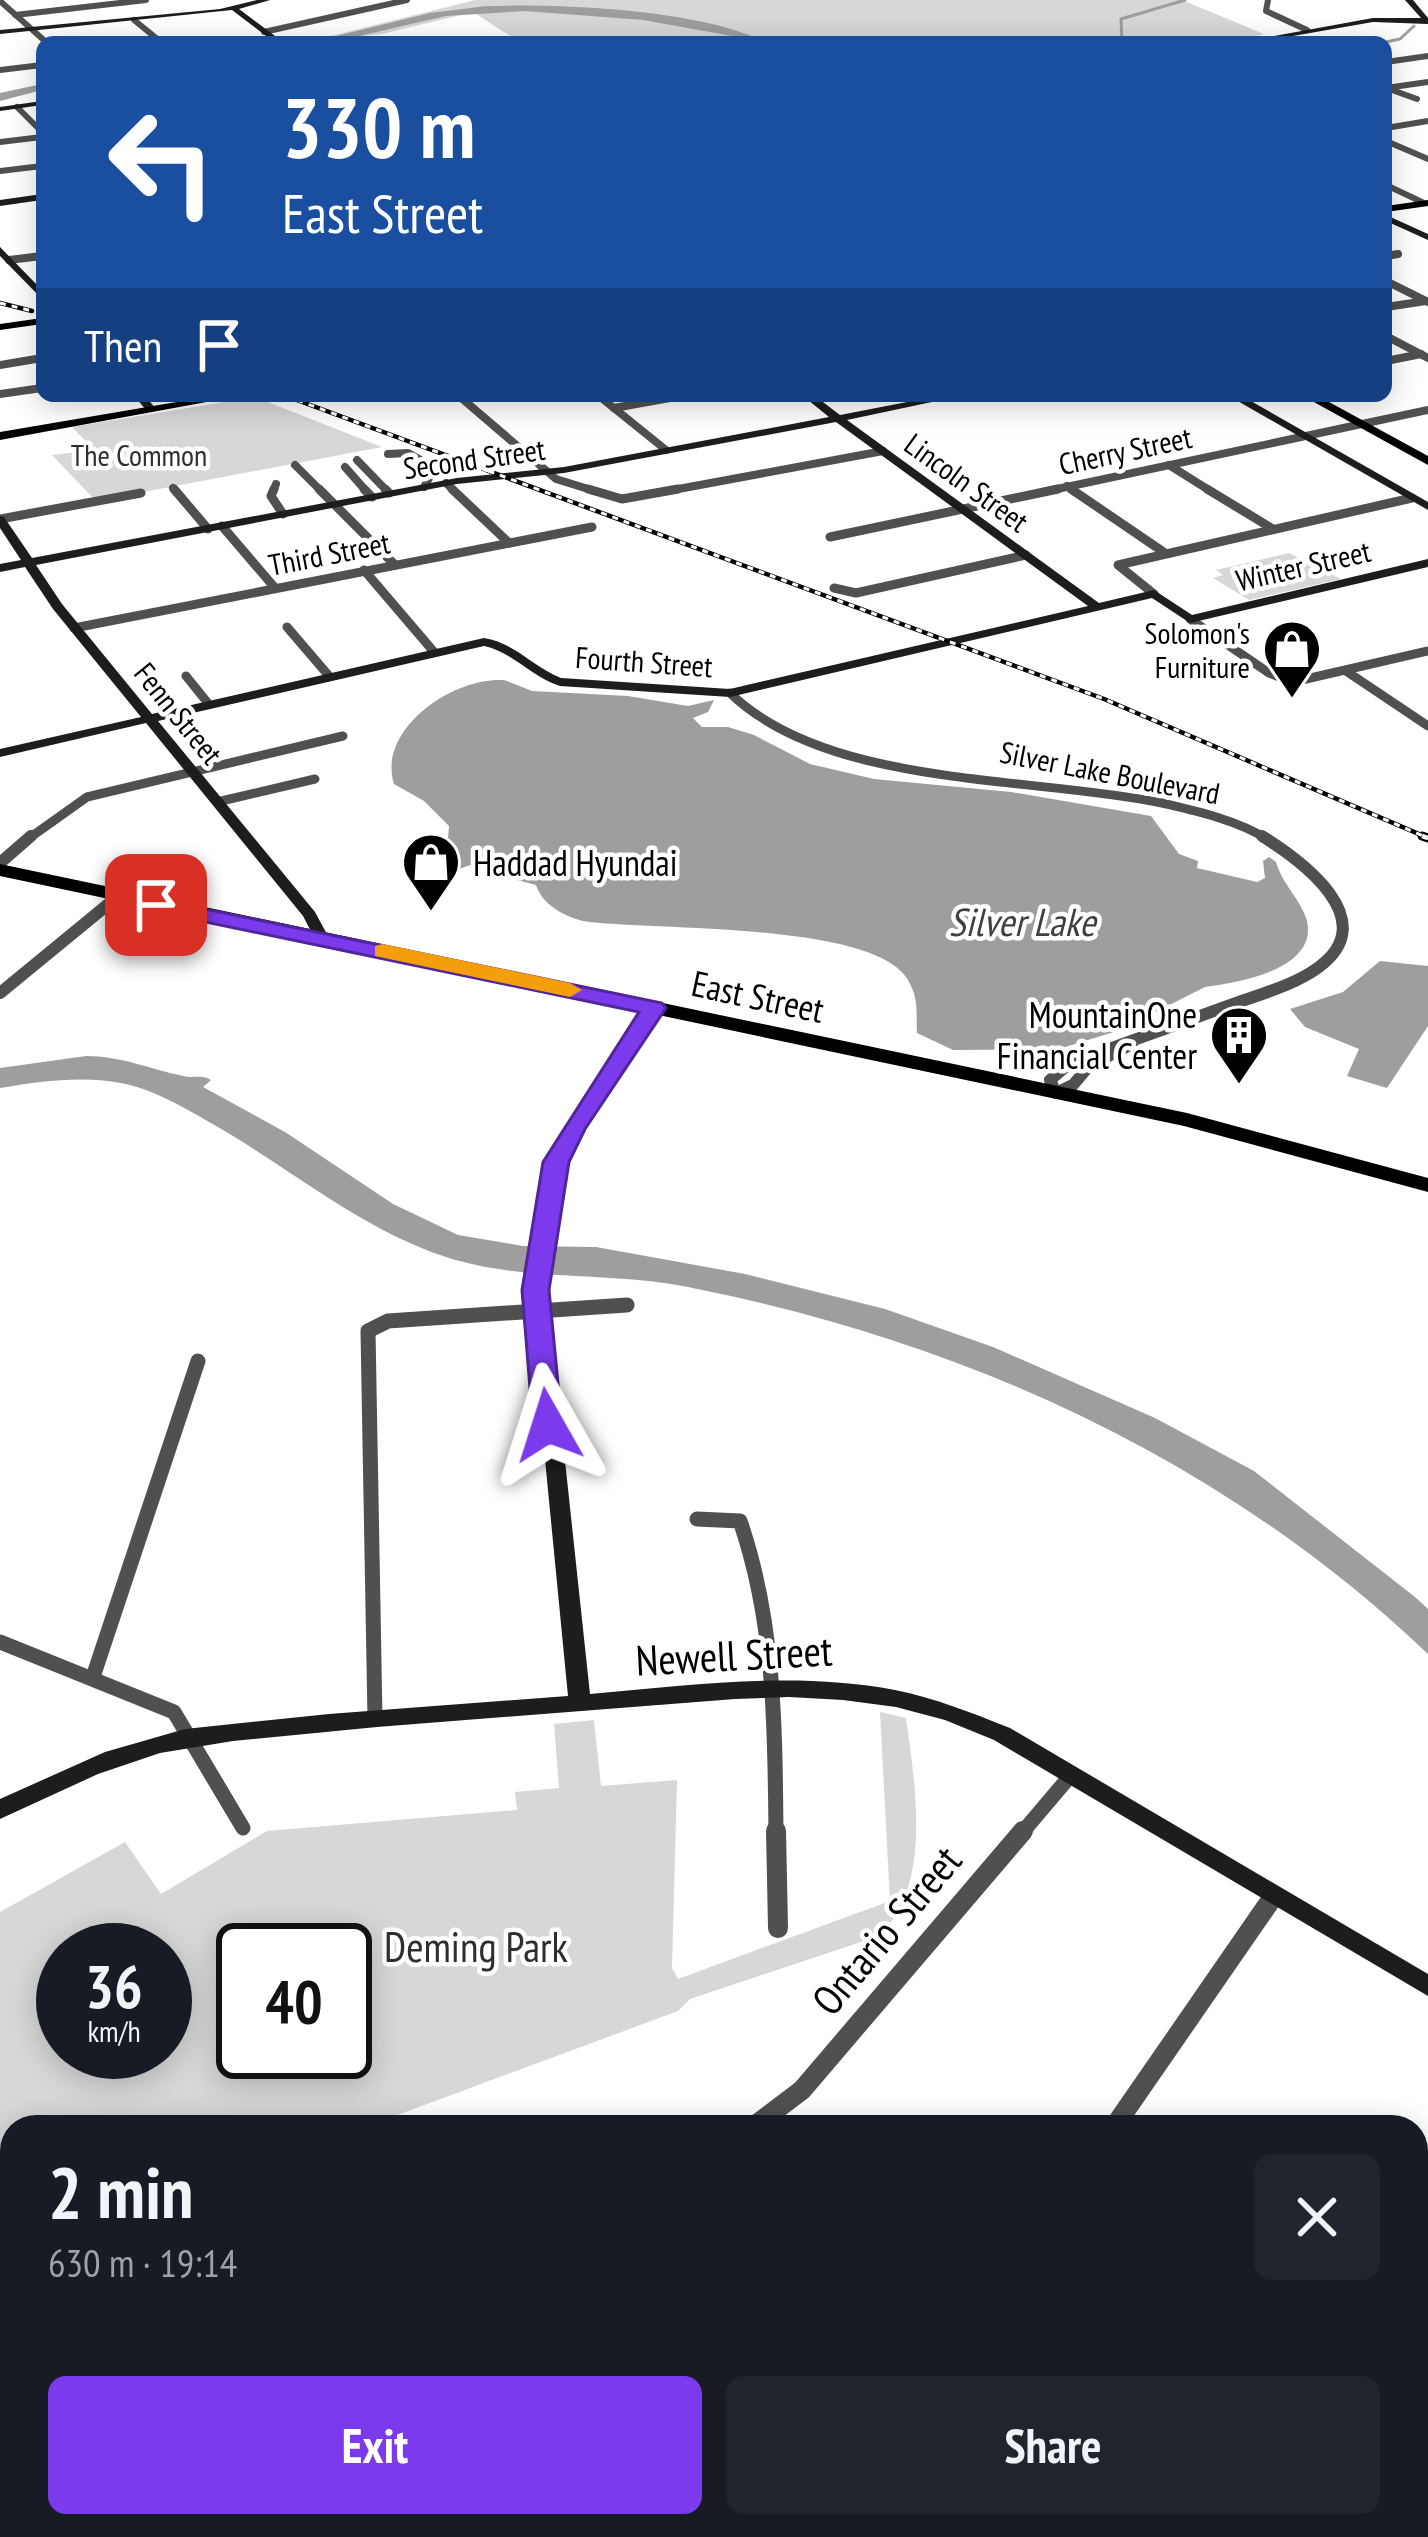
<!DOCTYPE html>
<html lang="en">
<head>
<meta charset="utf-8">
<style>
  :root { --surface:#171b24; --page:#20242c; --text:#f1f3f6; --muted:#9ea1a6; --accent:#7c3aed }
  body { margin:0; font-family:"PT Sans Narrow",sans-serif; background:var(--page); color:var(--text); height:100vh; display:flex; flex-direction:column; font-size:45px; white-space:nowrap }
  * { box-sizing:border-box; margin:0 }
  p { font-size:39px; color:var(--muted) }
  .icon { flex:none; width:66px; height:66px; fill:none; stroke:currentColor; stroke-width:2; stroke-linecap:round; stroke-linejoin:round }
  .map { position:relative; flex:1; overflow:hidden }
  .drawer { position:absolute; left:0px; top:2115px; width:1428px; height:423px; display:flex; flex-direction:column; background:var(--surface); border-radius:36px 36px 0 0; box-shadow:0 6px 30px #0003 }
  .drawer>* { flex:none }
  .top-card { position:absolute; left:36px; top:36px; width:1356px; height:366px; border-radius:18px; box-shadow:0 6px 30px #0003; background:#1a4fa0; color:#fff; overflow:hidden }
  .speed { position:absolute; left:36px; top:1923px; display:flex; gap:24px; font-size:60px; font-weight:700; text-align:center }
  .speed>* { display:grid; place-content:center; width:156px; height:156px; border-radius:50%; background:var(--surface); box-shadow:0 6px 30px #0003; line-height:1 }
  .speed small { font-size:30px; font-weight:400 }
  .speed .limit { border:6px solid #111; border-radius:18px; background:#fff; color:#111 }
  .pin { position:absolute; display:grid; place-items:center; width:102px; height:102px; color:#fff; margin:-51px; border-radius:24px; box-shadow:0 6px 18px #0006 }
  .me { position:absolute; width:132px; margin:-66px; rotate:354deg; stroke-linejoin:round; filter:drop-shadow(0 0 9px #0008) }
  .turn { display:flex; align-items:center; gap:42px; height:252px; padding:0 48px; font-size:54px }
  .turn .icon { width:156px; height:156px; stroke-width:2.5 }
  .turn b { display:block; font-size:84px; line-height:102px }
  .then { display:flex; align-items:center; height:114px; padding:0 48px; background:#0003; gap:24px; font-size:45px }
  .round { display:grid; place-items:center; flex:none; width:126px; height:126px; border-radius:18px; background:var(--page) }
  .overview { display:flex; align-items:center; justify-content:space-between; height:204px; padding:0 48px }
  h1 { font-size:72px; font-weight:700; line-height:90px }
  .primary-button { display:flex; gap:24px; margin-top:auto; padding:24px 48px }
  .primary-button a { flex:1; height:138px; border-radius:18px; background:var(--accent); color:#fff; font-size:48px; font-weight:700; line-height:138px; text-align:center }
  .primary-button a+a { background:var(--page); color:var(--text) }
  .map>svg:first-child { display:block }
  .green { fill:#d7d7d7; fill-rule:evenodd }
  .water { fill:#9e9e9e }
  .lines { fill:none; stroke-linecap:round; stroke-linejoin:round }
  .stream { stroke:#9e9e9e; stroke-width:3 }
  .river { fill:#9e9e9e; fill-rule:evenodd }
  .street-far5 { stroke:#505050; stroke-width:6 }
  .street-far4 { stroke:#505050; stroke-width:8 }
  .street-far3 { stroke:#505050; stroke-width:9 }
  .street-far2 { stroke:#505050; stroke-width:12 }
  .street-far1 { stroke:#505050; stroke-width:15 }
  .street { stroke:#505050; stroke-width:20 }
  .secondary { fill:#1d1d1d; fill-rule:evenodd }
  .primary { fill:#000; fill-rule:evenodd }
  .highway { fill:#000; fill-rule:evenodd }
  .rail-far1-casing { stroke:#000; stroke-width:4.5 }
  .rail-casing { stroke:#000; stroke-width:9 }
  .rail-far1 { stroke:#fff; stroke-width:3; stroke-dasharray:6; stroke-linecap:butt }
  .rail { stroke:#fff; stroke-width:4.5; stroke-dasharray:12; stroke-linecap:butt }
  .route { fill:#7c3aed; stroke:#51269a; stroke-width:3 }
  .slow { fill:#f59e0b }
  .labels { text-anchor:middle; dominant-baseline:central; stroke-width:9; stroke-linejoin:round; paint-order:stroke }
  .far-street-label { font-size:30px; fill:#000; stroke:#fff }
  .far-park-label { font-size:30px; fill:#2e2e2e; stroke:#fff }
  .far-poi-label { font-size:30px; fill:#000; stroke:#fff; text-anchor:end }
  .poi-label { font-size:36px; fill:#000; stroke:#fff; text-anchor:start }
  .street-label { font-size:36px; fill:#000; stroke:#fff }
  .water-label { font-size:39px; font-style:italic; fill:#3f3f3f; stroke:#fff }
  .near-street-label { font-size:42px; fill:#000; stroke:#fff }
  .near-park-label { font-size:42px; fill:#2e2e2e; stroke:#fff }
</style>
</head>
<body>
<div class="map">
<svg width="1428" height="2537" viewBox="0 0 1428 2537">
  <rect width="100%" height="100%" fill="#fff"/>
  <!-- green -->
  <g class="green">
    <path d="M475 0H1182L1264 34 1234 42H604C577 27 544 48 517 38 502 33 487 20 473 12L382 34 307 42Z"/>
    <path d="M255 397 382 447 96 501 52 455 94 450 72 427Z"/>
    <path d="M1289 553 1341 579 1249 600 1213 578 1223 575 1216 570Z"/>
    <path d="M880 1712 906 1718C915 1785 933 1885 879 1936L690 1999 678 2011 365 2127H12V2258L0 2262V1912L125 1842 161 1894 267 1831 517 1810 515 1792 559 1788 554 1724 594 1720 601 1786 677 1780 672 1968 678 1979 890 1901ZM165 1950V2052H63V1950ZM243 1950H345V2052H243Z"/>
  </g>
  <!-- water -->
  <g class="water">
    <path d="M504 680 532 691 628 696 688 706 714 700 708 712 693 718 702 727H728L754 735 810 764 874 779 1011 792 1151 816 1179 854 1198 861 1197 868 1257 882 1265 878 1263 861 1269 857 1276 862C1282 884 1302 901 1307 921 1318 970 1236 983 1205 987L1120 1030 1059 1049 953 1050 917 1033C916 1011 919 999 908 980 874 921 649 931 583 921 563 916 542 904 536 885L490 873 476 863 431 879 446 864 449 826 424 801 394 784C377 731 450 677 504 680Z"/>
    <path d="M1380 961 1428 966V1026L1387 1088 1347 1076 1359 1049 1305 1027 1290 1009 1343 992Z"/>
    <path d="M86 1056C121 1056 150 1069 183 1076 195 1079 200 1074 211 1080L203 1087 285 1132 393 1204 458 1235 523 1246 596 1247 745 1274 885 1309 993 1347 1155 1418 1254 1471 1415 1597 1428 1609V1654C1223 1459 966 1342 688 1287 609 1271 522 1282 446 1257 358 1228 288 1166 209 1122 183 1107 156 1091 126 1084 85 1075 42 1081 0 1088V1068Z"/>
  </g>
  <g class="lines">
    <!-- stream -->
    <g class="stream">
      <path d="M1122 42 1121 19 1185 0"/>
      <path d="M1350 42H1366"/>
      <path d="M1386 42 1400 39 1414 26"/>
    </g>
    <!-- river -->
    <g class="river">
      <path d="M486 6C561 4 698 9 765 42L643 20 525 11 446 16 333 42H312L430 13Z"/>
      <path d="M42 84V90L0 101V93Z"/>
    </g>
    <!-- street-far5 -->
    <g class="street-far5">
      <path d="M1268 0 1266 11 1307 30"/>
      <path d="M0 1 46 42"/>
      <path d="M15 15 146 0"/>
      <path d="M134 20 161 42"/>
      <path d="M264 32 407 0"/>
      <path d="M1386 62 1428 56"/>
      <path d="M0 70 42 65"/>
      <path d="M1386 88 1428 82"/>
      <path d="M1392 90 1417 99"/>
      <path d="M17 107 42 132"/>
      <path d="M1386 128 1428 121"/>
      <path d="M1386 141 1428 159"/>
      <path d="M0 142 42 137"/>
      <path d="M0 171 42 166"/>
      <path d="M1386 185 1424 203"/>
    </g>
    <!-- street-far4 -->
    <g class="street-far4">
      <path d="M1386 256 1398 254"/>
      <path d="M9 260 42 256"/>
      <path d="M1386 281 1428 302"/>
      <path d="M1386 307 1426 301"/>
      <path d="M1386 336 1428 358"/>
      <path d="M1386 361 1421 354"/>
      <path d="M0 365 42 358"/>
      <path d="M0 394 42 388"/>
      <path d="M459 396 556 479 598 492"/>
      <path d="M599 396 666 450"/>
      <path d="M614 408 681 396"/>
      <path d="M388 454 408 453 435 468 424 487"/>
      <path d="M357 460 388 492"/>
      <path d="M295 465 322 492"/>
      <path d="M1169 465 1212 492"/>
      <path d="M345 467 367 492"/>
      <path d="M446 483 455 492"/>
      <path d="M1067 486 1075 492"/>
      <path d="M173 488 176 492"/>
      <path d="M273 492 276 484"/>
      <path d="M662 492 883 451"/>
      <path d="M1043 492 1428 410"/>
    </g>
    <!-- street-far3 -->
    <g class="street-far3">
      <path d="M174 489 208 529"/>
      <path d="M274 489 271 496 283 514"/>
      <path d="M319 489 395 565"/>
      <path d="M364 489 372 497"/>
      <path d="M385 489 389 493"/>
      <path d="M452 489 509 543"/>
      <path d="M588 489 622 499 678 489"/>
      <path d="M1071 489 1165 553"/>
      <path d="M1207 489 1273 529"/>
      <path d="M0 519 141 493"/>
      <path d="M222 526 275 588"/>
      <path d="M830 537 1058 489"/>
      <path d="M364 570 434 652"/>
      <path d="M834 588 856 593 1026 555"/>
      <path d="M1154 594 1118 565 1412 498"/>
      <path d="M1190 619 1269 673 1293 682 1428 651"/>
      <path d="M287 627 329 676"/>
      <path d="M74 628 592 527"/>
      <path d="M1346 671 1428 726"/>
      <path d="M186 676 207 702"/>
      <path d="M730 693C828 788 1032 776 1162 803 1196 811 1237 820 1267 839"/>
      <path d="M217 802 315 779"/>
      <path d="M28 839 87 797 343 736"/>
    </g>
    <!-- street-far2 -->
    <g class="street-far2">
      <path d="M0 863 31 836"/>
      <path d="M0 993 117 897"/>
      <path d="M1132 1044 1089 1066 1073 1085 1056 1093 1050 1080 1069 1064C1121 1044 1173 1026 1225 1007 1256 995 1292 987 1319 967 1383 920 1302 861 1262 836"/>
    </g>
    <!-- street-far1 -->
    <g class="street-far1">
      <path d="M697 1519 740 1521C775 1622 775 1728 776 1834"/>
      <path d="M0 1642 174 1712 243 1828"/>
      <path d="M93 1677 198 1361"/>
      <path d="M375 1718 368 1331 388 1321 627 1305"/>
      <path d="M1021 1834 1071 1775"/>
    </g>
    <!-- street -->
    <g class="street">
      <path d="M776 1831 778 1928"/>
      <path d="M753 2127 802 2090 1023 1831"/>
      <path d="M1114 2127 1273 1897"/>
      <path d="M1416 2188 1428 2168"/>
      <path d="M0 2429 12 2424"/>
      <path d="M951 2526 957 2537"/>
      <path d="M325 2537 351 2526"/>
    </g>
    <!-- secondary -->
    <g class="secondary">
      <path d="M257 0H270L239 9 283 42H274L232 10 0 34V30L220 9Z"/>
      <path d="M1405 0H1413L1428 18V24L1373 22 1259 42H1242L1373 18H1421Z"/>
      <path d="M42 101V105L0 111V107Z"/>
      <path d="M42 194V200L0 206V200Z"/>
      <path d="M1386 215 1428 234V240L1386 221Z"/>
      <path d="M0 247 42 290V299L0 256Z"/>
      <path d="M134 396H145L157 410 148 412Z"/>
      <path d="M803 396H815L840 415 938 396H960L847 420 1099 603 1154 590 1192 615 1428 559V567L1190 623 1152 598 730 697 560 686C531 677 513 652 484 646L158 721 315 912 329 938 321 943 316 941 303 916 146 723 0 757V749L141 717 53 609 25 567 0 572V564L21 560 0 528V516L4 517 32 558 457 478 564 467 829 417ZM836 422 1088 606 730 689 561 678C533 667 515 643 484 638L152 714 62 604 36 565 457 484 564 473Z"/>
      <path d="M1229 396H1242L1428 502V510Z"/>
      <path d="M654 1003 662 1008 568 1150 545 1274 590 1694C691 1685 795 1671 895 1690 935 1698 972 1713 1010 1728L1428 1974V1996L994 1740 945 1720 896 1707 843 1700 789 1697 735 1699 377 1727 233 1741 160 1753 98 1774 0 1819V1799L105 1752 185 1729 329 1714 568 1696 527 1274 552 1150 648 1005Z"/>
    </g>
    <!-- primary -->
    <g class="primary">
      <path d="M1428 200V206L1386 212V206Z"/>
      <path d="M42 318V324L0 330V324Z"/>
      <path d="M212 396H239L0 440V432Z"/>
      <path d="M1303 396H1318L1428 456V465Z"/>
    </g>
    <!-- highway -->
    <path class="highway" d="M0 864 1187 1113 1428 1178V1192L1184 1126 0 876Z"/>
    <defs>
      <g id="rail-far1">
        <path d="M0 303 32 311"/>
        <path d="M286 396 1104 699 1428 838"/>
      </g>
      <path id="rail" d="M1422 836 1428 838"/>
    </defs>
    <!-- rail-far1 casing -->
    <use href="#rail-far1" class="rail-far1-casing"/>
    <!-- rail casing -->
    <use href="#rail" class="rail-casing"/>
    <!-- rail-far1 -->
    <use href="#rail-far1" class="rail-far1"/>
    <!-- rail -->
    <use href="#rail" class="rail"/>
  </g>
  <!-- route -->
  <path class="route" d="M156 899 662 1003 666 1008 585 1129 569 1162 549 1290 562 1425 558 1432H537L533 1425 522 1290 543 1162 639 1012 148 910 144 905Z"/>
  <!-- slow -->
  <path class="slow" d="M383 944 570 983 582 990 570 997 375 956V946Z"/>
  <!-- icons -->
  <defs>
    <symbol id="shop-pin" viewBox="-11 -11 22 30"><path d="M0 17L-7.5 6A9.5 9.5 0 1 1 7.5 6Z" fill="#000" stroke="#fff"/><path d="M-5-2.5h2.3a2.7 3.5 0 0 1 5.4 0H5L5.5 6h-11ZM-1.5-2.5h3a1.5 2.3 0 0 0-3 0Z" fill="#fff"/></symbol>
    <symbol id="building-pin" viewBox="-11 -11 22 30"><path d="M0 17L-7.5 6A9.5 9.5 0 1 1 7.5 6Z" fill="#000" stroke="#fff"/><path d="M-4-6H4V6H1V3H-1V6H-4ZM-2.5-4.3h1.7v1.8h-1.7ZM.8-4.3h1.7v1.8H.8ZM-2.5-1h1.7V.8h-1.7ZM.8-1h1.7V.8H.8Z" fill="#fff"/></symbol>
  </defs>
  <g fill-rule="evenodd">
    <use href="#shop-pin" x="1259" y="616" width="66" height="90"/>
    <use href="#shop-pin" x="398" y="829" width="66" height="90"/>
    <use href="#building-pin" x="1206" y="1002" width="66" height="90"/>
  </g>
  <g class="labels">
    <!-- far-street labels -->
    <g class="far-street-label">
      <text transform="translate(1125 450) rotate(-12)">Cherry Street</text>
      <text transform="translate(474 458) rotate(-8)">Second Street</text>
      <text transform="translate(967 482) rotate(36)">Lincoln Street</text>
      <text transform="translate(329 553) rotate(-11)">Third Street</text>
      <text transform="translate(1303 565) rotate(-13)">Winter Street</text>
      <text transform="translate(644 661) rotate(4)">Fourth Street</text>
      <text transform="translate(179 713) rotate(51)">Fenn Street</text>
      <text transform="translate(1110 772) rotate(11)">Silver Lake Boulevard</text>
    </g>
    <!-- far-park labels -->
    <g class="far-park-label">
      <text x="139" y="454">The Common</text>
    </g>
    <!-- far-poi labels -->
    <g class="far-poi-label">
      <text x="1250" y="632">Solomon's<tspan x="1250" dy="34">Furniture</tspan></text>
    </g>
    <!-- poi labels -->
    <g class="poi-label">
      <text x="473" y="862">Haddad Hyundai</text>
      <text x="1197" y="1014" text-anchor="end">MountainOne<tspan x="1197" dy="41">Financial Center</tspan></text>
    </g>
    <!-- street labels -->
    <g class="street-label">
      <text transform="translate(758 996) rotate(12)">East Street</text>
    </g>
    <!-- water labels -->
    <g class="water-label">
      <text x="1022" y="921">Silver Lake</text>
    </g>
    <!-- near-street labels -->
    <g class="near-street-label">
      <text transform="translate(734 1655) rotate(-3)">Newell Street</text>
      <text transform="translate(886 1930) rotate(-50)">Ontario Street</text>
    </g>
    <!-- near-park labels -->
    <g class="near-park-label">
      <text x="476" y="1946">Deming Park</text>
    </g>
  </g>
</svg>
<div class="speed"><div>36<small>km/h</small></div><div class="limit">40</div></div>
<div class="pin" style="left:156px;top:905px;background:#d93025"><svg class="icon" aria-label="arrive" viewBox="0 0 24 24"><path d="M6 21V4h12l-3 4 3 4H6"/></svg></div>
<svg class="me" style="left:548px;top:1425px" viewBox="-20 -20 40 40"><path d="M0-17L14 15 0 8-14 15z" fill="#7c3aed" stroke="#fff" stroke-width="4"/></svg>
<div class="top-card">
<div class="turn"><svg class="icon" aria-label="left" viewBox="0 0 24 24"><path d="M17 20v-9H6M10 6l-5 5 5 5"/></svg><div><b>330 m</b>East Street</div></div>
<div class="then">Then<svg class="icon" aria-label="arrive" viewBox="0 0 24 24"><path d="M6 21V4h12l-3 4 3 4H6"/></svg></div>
</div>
<section class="drawer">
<div class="overview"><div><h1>2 min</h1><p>630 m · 19:14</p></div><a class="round"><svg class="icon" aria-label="close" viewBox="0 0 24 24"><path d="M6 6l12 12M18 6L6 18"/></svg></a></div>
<div class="primary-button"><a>Exit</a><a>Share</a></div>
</section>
</div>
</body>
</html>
